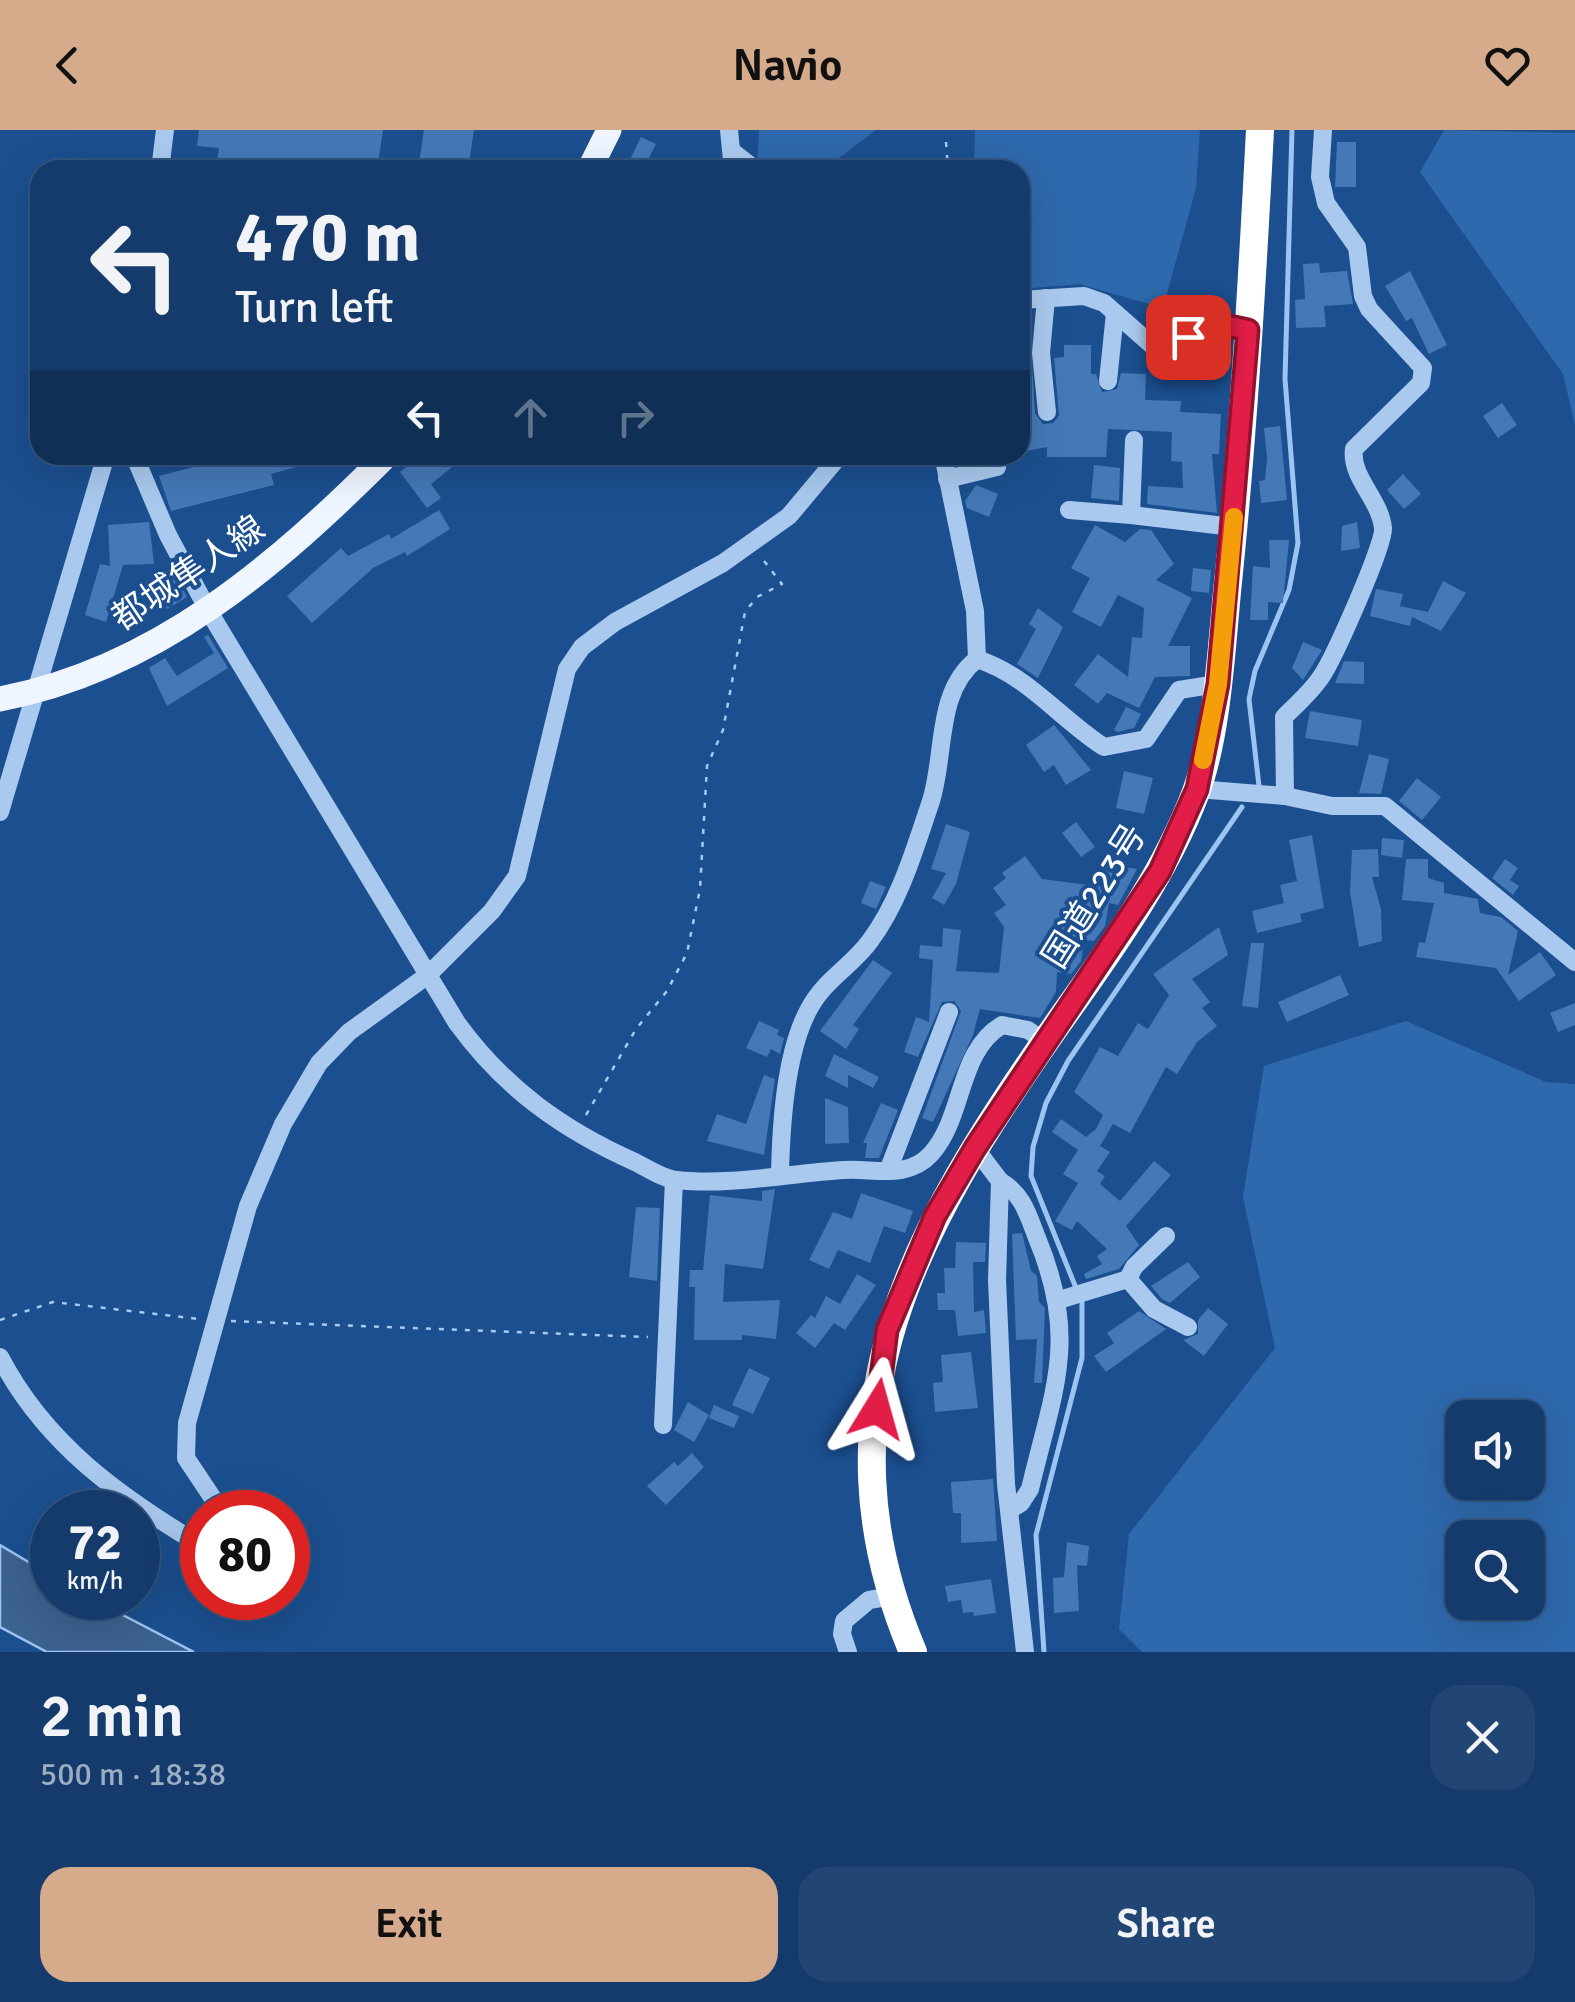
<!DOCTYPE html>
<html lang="en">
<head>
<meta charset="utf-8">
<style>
  :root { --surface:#143b6b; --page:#214673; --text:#f1f3f6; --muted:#9dadc1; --line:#33557e; --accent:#d6ab8b }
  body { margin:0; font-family:Signika,"Noto Sans JP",sans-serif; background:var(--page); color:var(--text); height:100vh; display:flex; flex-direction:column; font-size:38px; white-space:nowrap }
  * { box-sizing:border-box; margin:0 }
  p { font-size:32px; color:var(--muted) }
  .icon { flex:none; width:55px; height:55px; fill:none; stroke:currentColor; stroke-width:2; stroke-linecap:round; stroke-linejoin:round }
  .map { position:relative; height:1522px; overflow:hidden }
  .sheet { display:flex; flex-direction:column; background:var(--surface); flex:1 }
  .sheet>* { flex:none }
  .banner { position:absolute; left:30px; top:30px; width:1000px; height:305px; border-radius:30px; box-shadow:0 10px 40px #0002,0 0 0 2px var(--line); background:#143b6b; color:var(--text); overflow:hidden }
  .buttons { position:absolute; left:1445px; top:1270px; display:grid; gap:20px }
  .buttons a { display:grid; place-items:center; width:100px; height:100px; border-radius:20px; background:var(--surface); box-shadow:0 10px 40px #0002,0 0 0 2px var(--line); font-size:50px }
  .speed { position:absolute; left:30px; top:1360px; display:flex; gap:20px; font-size:50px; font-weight:700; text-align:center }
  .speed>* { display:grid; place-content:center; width:130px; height:130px; border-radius:50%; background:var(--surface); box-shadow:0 10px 40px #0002,0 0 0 2px var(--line); line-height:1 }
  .speed small { font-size:25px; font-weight:400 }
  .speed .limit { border:15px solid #d22; background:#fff; color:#111 }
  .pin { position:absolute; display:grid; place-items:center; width:85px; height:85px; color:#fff; margin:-42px; border-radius:20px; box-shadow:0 5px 15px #0006 }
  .me { position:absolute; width:110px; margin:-55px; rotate:8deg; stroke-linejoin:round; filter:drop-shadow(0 0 8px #0008) }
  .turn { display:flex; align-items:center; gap:35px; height:210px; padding:0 40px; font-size:45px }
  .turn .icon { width:130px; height:130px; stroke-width:2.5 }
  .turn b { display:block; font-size:70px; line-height:85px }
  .lanes { display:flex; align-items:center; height:95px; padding:0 40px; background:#0003; justify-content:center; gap:50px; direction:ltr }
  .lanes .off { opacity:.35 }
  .round { display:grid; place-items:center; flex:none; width:105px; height:105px; border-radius:30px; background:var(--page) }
  .headline { display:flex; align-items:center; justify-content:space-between; height:170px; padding:0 40px }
  h1 { font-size:60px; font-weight:600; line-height:75px }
  .button { display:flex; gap:20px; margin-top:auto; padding:20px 40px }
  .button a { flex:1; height:115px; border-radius:30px; background:var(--accent); color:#111; font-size:40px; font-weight:600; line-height:115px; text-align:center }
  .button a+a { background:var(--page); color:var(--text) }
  header { display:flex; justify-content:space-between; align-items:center; height:130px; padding:0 40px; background:var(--accent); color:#111; font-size:45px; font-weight:600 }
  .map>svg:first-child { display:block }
  .green { fill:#2e69ad; fill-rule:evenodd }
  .water { fill:#3c6290; stroke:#9cc4f0; stroke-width:2.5 }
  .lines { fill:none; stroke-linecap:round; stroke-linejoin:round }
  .stream { stroke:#9cc4f0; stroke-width:5 }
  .building { fill:#4478b7 }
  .path { stroke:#a9c9ee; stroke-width:2.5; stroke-dasharray:5 8; stroke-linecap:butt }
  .minor { stroke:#a9c9ee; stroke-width:18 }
  .major { stroke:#f0f6ff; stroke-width:25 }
  .highway { stroke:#fff; stroke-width:28 }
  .route-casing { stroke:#92132f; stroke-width:25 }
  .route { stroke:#e11d48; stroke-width:18 }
  .slow { stroke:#f59e0b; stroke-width:18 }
  .labels { text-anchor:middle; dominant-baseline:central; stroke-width:8; stroke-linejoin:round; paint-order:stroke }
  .street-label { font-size:35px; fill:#fff; stroke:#1b4f8f }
</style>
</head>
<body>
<header><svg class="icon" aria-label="back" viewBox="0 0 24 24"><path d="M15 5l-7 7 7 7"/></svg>Navio<svg class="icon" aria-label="heart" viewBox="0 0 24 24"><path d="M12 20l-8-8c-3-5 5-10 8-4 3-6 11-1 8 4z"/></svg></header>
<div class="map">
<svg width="1575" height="1522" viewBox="0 0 1575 1522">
  <rect width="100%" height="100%" fill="#1b4f8f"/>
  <!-- green -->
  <g class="green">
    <path d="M759 0H876L823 40H757Z"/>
    <path d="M975 0H1200L1196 58 1163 178 1079 154 1020 159V40H974Z"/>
    <path d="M1444 0 1575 3V295L1563 244 1420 42Z"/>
    <path d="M1406 891 1546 952 1575 954V1522H1142L1119 1499 1129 1404 1275 1218 1243 1067 1264 936ZM1462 1288H1528V1352H1462ZM1462 1408H1528V1472H1462Z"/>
  </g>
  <!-- water -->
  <path class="water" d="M0 1415 52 1446V1468H90L194 1522H47L0 1497Z"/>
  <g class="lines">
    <!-- stream -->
    <g class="stream">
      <path d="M1259 656 1249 569 1255 541 1289 460 1298 413 1285 249 1292 0"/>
      <path d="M1044 1522 1036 1405 1082 1228V1173L1031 1046 1033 1017 1046 973 1068 931 1242 677"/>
    </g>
  </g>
  <!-- building -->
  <g class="building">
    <path d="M199 0H383L377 40H216L219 18 197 16Z"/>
    <path d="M424 0H474L468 40H418Z"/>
    <path d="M641 7 656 14 643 40H625Z"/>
    <path d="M1337 12H1356V57H1335Z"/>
    <path d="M1319 133 1320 143 1347 141 1353 174 1324 176 1326 197 1296 198 1295 170 1305 169 1303 134Z"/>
    <path d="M1410 141 1447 215 1429 224 1412 188 1406 191 1385 156Z"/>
    <path d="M1020 202 1030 204 1035 283 1043 294 1053 293 1059 286 1054 228 1064 227V215H1091V244H1096L1102 262 1117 259 1121 243 1146 244 1145 270 1181 271 1180 282 1221 284 1219 324H1212L1217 383 1147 374 1148 356 1183 358 1182 332 1171 331 1172 302 1108 299 1106 327H1047V317L1021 322Z"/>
    <path d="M1502 273 1517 295 1498 308 1483 286Z"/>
    <path d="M1280 296 1287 370 1261 373 1259 351 1265 350 1267 328 1264 298Z"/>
    <path d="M240 325H325V329L271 344 274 355 171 381 159 346Z"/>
    <path d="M422 325H467L431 354 441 368 427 378 400 342Z"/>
    <path d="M1094 335 1120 338 1119 371 1091 368Z"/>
    <path d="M1403 344 1421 364 1404 379 1387 360Z"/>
    <path d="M976 355 998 364 989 387 967 378 965 371Z"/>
    <path d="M439 380 450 399 407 426 405 422 373 438 312 493 287 466 341 418 348 426 389 404 391 409Z"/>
    <path d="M149 392 154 434 123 435 106 492 85 485 100 434 110 436 108 395Z"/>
    <path d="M1357 392 1360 418 1341 421 1342 396Z"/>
    <path d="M1095 395 1125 412 1140 399 1151 400 1174 434 1156 450 1192 468 1168 516H1190V546L1155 547 1139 578 1107 563 1098 574 1074 555 1098 524 1128 547 1132 507 1142 508 1144 478 1118 465 1101 497 1072 482 1090 448 1071 438Z"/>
    <path d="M1269 410H1289L1283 473 1268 472V490H1250L1253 436 1270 438Z"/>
    <path d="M171 438 187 467 167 479 156 459 160 456 155 447Z"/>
    <path d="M1193 438 1211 440 1209 463 1191 461Z"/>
    <path d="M1443 451 1466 463 1441 501 1412 487 1410 496 1370 486 1376 459 1403 464 1400 476 1428 482Z"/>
    <path d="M1038 478 1063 497 1038 548 1017 534 1036 499 1029 494Z"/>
    <path d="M208 505 228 538 167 576 149 538 165 528 177 546 214 523 204 507Z"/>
    <path d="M1303 512 1322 520 1303 550 1292 538Z"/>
    <path d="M1344 531 1364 532V554L1335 553Z"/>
    <path d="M1126 577 1141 584 1134 598 1118 602 1114 600Z"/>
    <path d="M1310 581 1362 590 1358 616 1305 608Z"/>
    <path d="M1054 595 1091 640 1066 655 1054 635 1044 642 1026 615Z"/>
    <path d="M1369 624 1389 629 1381 664 1359 663Z"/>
    <path d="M1124 641 1153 648 1144 684 1116 678Z"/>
    <path d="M1417 648 1441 667 1422 690 1399 671Z"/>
    <path d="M1076 692 1095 717 1081 727 1062 703Z"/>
    <path d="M946 694 970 702 956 754 944 775 932 768 946 743 931 739Z"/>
    <path d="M1312 705 1324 778 1300 784 1302 792 1257 803 1252 781 1284 773 1280 755 1297 751 1289 710Z"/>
    <path d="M1382 708 1404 710 1402 728 1381 725Z"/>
    <path d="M1378 719 1379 747H1372L1381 779 1382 811 1359 817 1350 762 1352 720Z"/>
    <path d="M1025 726 1042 749 1104 757 1106 734 1137 739 1118 775 1109 773 1105 796 1094 811 1084 810 1081 831 1071 844 1057 842 1056 862 1040 888 980 879 973 905 933 992 922 988 961 881 954 871 942 872 918 927 904 922 916 887 929 892 933 830 919 828 920 815 942 817 943 798 961 800 956 841 999 843 1004 797 994 783 1006 775 993 758 1006 748 1002 743Z"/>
    <path d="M1406 729H1428V748L1444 753V763L1478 769 1480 783 1501 787 1518 801 1508 845 1540 822 1556 845 1519 871 1496 838 1416 827 1419 812 1425 813 1434 773 1402 770Z"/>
    <path d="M1505 729 1518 738 1510 750 1519 756 1513 765 1492 748Z"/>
    <path d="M870 751 886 757 876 779 861 773Z"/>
    <path d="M1219 797 1228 825 1192 849 1210 872 1202 878 1217 896 1197 912 1177 944 1166 937 1130 1003 1113 994 1100 1016 1110 1022 1097 1041 1105 1046 1100 1054 1120 1071 1154 1031 1171 1045 1126 1096 1139 1115 1119 1139 1086 1149 1084 1144 1102 1134 1097 1126 1107 1119 1077 1091 1072 1100 1055 1091 1078 1053 1063 1044 1078 1020 1052 1002 1061 989 1086 1007 1096 999 1103 985 1074 962 1100 917 1118 926 1138 893 1148 899 1169 865 1153 844Z"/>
    <path d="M1251 813H1264L1258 878 1242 876Z"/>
    <path d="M873 830 892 843 853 895 859 899 846 919 820 901Z"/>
    <path d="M1340 845 1349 865 1287 892 1278 872Z"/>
    <path d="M1575 873V895L1558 902 1550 883Z"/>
    <path d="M759 891 779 900 777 905 784 908 780 924 771 919 767 927 746 918Z"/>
    <path d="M834 924 879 947 873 958 848 945V958L825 946Z"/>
    <path d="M764 945 775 949 764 1025 707 1011 717 984 746 994Z"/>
    <path d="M825 968 848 977 849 1013 825 1014Z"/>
    <path d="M881 973 898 980 879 1028H865L867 1013H863Z"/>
    <path d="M775 1059 763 1139 725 1134 723 1172 780 1170 776 1209 742 1205V1210H694L695 1157H689L690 1140H703L710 1065 762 1071V1061Z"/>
    <path d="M861 1063 913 1081 905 1103 884 1096 870 1133 838 1120 829 1139 809 1130 833 1082 852 1089Z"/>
    <path d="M636 1077 660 1078 657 1151 629 1147Z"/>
    <path d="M1022 1103 1031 1141 1037 1146 1039 1172 1045 1178 1042 1253H1034L1037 1209 1016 1210 1012 1104Z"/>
    <path d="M956 1112 986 1113 985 1132H973L974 1182 984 1180 986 1203 958 1206 955 1180H938L937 1163H945L944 1138H955Z"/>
    <path d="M1188 1132 1200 1147 1170 1173 1162 1169 1151 1156Z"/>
    <path d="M857 1144 876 1155 845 1200 834 1193 815 1218 796 1203 811 1185 815 1188 826 1166 840 1174Z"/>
    <path d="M1208 1178 1228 1194 1204 1226 1183 1210 1198 1204V1190Z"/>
    <path d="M1139 1181 1166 1199 1106 1242 1094 1226 1114 1213 1107 1203Z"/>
    <path d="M971 1222 978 1278 935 1282 933 1253 943 1252 941 1225Z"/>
    <path d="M749 1238 770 1248 753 1284 732 1275Z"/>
    <path d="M688 1272 709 1285 694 1312 674 1300Z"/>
    <path d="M714 1275 739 1286 734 1298 709 1288Z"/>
    <path d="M692 1323 704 1337 666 1375 647 1356 674 1332 678 1336Z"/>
    <path d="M993 1349 997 1411 961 1413V1383H953L951 1352Z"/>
    <path d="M1067 1412 1089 1416 1087 1436 1077 1435 1079 1481 1054 1483 1053 1448 1064 1447Z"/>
    <path d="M991 1449 996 1483 974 1486 973 1482 963 1483 961 1470 948 1472 945 1456Z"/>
  </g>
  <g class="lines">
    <!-- path -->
    <g class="path">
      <path d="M946 12 948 40"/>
      <path d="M586 985 636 899 667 861 687 823 700 759 707 636 723 600 745 482 757 467 782 454 761 427"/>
      <path d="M0 1190 53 1172 199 1189"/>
      <path d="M231 1191 648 1207"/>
    </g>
    <!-- minor -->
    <g class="minor">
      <path d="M729 0 733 40"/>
      <path d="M733 22 756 40"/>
      <path d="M160 40 165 0"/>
      <path d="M1046 168 1041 223 1047 282"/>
      <path d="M1020 170 1084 166 1104 173 1154 217 1166 218 1201 201 1229 196 1248 199"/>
      <path d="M1108 251 1115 183"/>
      <path d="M1134 310 1131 385 1233 397"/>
      <path d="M134 325 168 405 208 480 457 893C504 958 563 1000 635 1032 647 1038 663 1049 677 1050 728 1056 792 1043 844 1040 874 1038 907 1050 931 1024 965 986 957 922 1002 895L1028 900 1045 912"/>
      <path d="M947 349 997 337 999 325"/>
      <path d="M1069 380 1131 385"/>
      <path d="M977 529C1029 546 1059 588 1104 617L1146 609 1179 560 1217 554"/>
      <path d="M1197 659 1285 666 1332 676H1385L1575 832"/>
      <path d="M1285 666 1284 587C1296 575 1311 562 1321 547 1333 530 1385 414 1383 398 1380 369 1350 347 1354 319L1421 253 1423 238 1369 179 1363 166 1357 117 1326 73 1320 47 1323 0"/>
      <path d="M0 682 106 325"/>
      <path d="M975 1018 1000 1051 997 1150 1006 1354 1025 1522"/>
      <path d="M888 1041 949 882"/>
      <path d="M780 1045C781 995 785 923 809 879 824 850 852 836 870 811 900 771 915 718 931 671 946 623 935 562 977 529L975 481 943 325"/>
      <path d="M1000 1051C1023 1064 1028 1085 1037 1108 1079 1209 1054 1258 1030 1359L1021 1373 1011 1379"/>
      <path d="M1128 1149 1134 1137 1166 1106"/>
      <path d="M1059 1170 1128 1149 1154 1179 1188 1197"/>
      <path d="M0 1227C45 1314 120 1367 202 1416"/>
      <path d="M663 1295 674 1050"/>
      <path d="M222 1382 186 1328 187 1293 248 1076 283 994 319 933 349 902 428 845 492 781 517 746 567 539 582 517 615 492 723 433 789 386 840 325"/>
      <path d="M848 1522 842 1504 844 1491 869 1470 893 1466"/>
    </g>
    <!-- major -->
    <g class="major">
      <path d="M589 40 609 0"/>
      <path d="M0 569C157 539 277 435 387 325"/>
    </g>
    <!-- highway -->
    <path class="highway" d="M913 1522C810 1279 916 1096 1054 899 1107 824 1163 749 1196 662 1217 604 1221 524 1227 462 1243 309 1252 154 1260 0"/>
  </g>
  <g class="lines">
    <defs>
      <path id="route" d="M877 1279 887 1200 935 1086 975 1018 1160 741 1197 659 1218 554 1248 200 1229 196 1188 207"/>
    </defs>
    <!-- route casing -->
    <use href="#route" class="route-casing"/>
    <!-- route -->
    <use href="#route" class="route"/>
    <!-- slow -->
    <path class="slow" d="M1203 630 1218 554 1234 387"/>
  </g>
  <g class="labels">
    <!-- street labels -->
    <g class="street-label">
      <text transform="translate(188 443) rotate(-34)">都城隼人線</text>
      <text transform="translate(1094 766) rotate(-58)">国道223号</text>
    </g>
  </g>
</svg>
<div class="buttons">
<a><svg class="icon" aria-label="sound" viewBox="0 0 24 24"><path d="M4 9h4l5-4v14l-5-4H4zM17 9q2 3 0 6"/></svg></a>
<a><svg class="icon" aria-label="search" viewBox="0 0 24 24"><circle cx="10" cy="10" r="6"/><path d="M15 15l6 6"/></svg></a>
</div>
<div class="speed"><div>72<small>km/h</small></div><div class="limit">80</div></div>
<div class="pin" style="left:1188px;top:207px;background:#d93025"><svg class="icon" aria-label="arrive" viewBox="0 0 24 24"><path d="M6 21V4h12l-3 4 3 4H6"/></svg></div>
<svg class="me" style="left:877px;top:1279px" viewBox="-20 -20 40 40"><path d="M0-17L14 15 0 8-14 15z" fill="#e11d48" stroke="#fff" stroke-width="4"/></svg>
<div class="banner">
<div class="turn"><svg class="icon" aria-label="left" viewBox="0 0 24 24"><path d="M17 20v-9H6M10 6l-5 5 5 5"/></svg><div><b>470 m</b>Turn left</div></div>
<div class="lanes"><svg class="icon" aria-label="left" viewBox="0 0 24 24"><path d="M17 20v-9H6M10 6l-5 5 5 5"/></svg><svg class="icon off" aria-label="ahead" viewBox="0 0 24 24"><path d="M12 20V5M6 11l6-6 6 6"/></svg><svg class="icon off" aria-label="right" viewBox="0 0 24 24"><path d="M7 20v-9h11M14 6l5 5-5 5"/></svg></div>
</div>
</div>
<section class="sheet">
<div class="headline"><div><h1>2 min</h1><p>500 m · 18:38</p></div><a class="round"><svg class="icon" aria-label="close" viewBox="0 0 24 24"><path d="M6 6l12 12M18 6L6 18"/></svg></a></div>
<div class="button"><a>Exit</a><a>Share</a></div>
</section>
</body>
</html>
